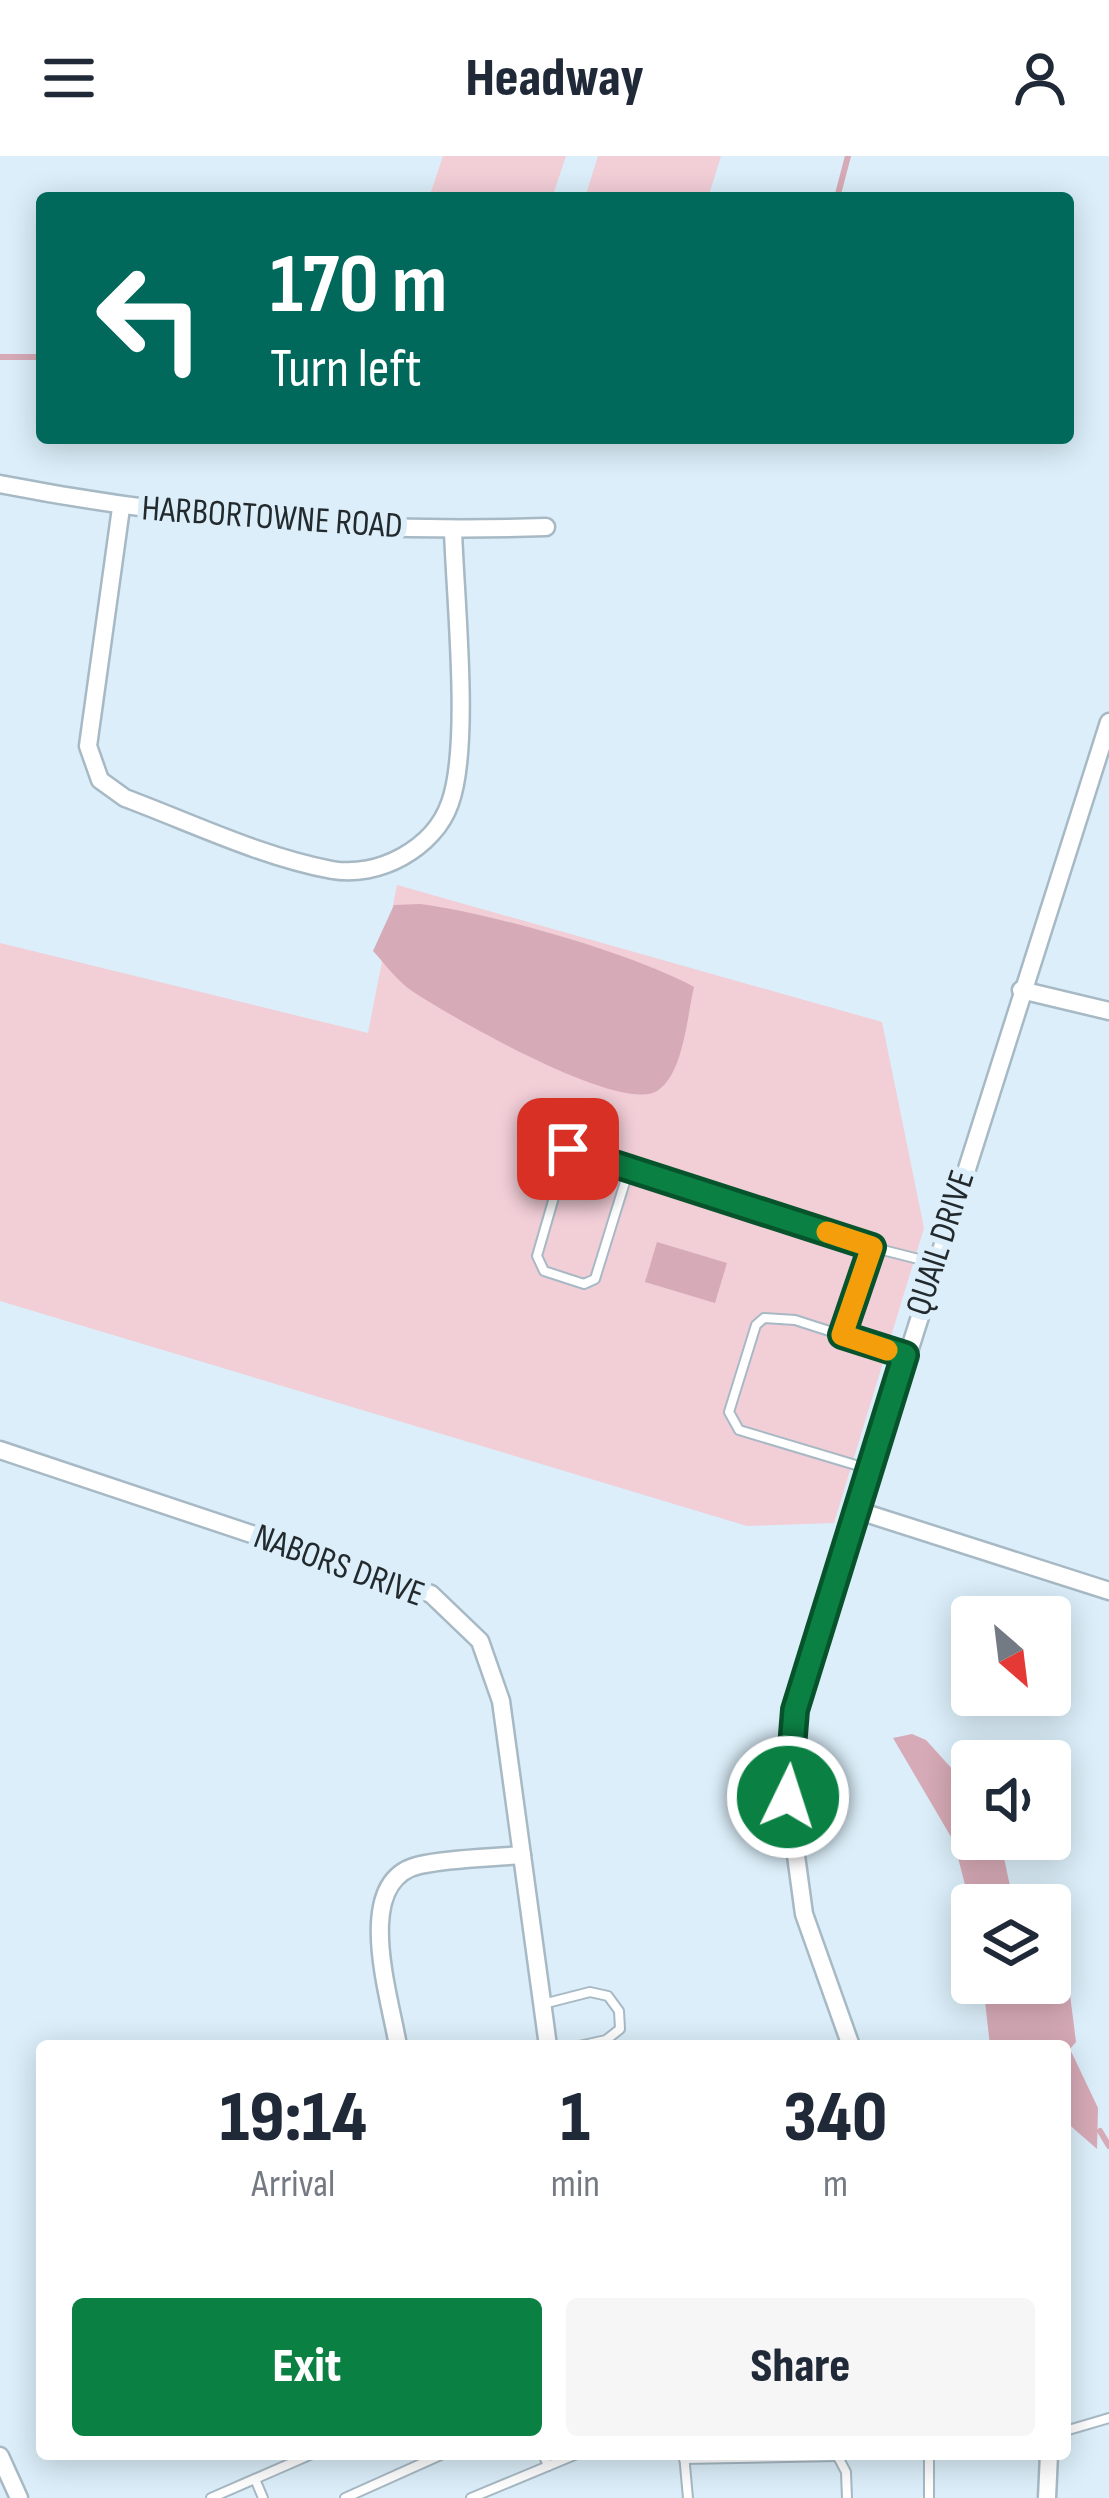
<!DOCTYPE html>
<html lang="en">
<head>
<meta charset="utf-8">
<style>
  :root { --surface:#fff; --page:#f6f6f7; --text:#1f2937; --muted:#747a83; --accent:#0b8043 }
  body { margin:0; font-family:"Sofia Sans Condensed",sans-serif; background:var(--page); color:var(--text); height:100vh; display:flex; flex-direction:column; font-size:45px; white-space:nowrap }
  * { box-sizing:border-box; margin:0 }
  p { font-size:39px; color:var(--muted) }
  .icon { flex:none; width:66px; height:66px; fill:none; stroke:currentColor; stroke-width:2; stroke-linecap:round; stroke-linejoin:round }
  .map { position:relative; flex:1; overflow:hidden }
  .panel { position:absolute; left:36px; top:1884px; width:1035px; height:420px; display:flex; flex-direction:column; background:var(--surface); border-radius:12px; box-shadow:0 6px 30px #0003 }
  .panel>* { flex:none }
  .guide { position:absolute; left:36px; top:36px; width:1038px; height:252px; border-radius:12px; box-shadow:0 6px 30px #0003; background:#00695c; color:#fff; overflow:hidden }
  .needle { width:78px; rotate:152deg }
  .tools { position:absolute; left:951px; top:1440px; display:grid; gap:24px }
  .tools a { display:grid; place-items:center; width:120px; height:120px; border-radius:12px; background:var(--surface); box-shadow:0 6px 30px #0003; font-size:60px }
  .pin { position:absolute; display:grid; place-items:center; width:102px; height:102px; color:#fff; margin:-51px; border-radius:24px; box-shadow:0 6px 18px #0006 }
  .me { position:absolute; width:132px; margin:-66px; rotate:4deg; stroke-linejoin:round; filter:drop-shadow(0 0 9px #0008) }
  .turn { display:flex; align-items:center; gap:42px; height:252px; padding:0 36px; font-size:54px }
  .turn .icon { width:156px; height:156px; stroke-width:2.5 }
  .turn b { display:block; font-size:84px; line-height:102px }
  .eta { display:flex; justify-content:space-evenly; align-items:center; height:204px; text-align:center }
  .eta b { font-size:72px; font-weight:800; line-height:84px }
  .action { display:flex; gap:24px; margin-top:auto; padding:24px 36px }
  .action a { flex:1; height:138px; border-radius:12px; background:var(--accent); color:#fff; font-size:48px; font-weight:800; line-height:138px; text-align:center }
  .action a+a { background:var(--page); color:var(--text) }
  header { display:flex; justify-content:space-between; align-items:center; height:156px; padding:0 36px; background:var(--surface); font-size:54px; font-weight:800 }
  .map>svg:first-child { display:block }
  .green { fill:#f2ced7 }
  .forest { fill:#d6aab6 }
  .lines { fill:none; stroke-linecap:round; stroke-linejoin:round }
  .stream { stroke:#d6aab6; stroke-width:6 }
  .service-casing { stroke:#a7b9c4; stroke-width:12 }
  .minor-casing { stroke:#a7b9c4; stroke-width:21 }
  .service { stroke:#fff; stroke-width:8 }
  .minor { stroke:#fff; stroke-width:16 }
  .route-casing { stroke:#07532c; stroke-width:30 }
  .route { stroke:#0b8043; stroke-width:21 }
  .slow { stroke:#f59e0b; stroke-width:21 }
  .labels { text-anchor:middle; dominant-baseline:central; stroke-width:12; stroke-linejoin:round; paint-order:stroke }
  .street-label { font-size:36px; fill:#232a2e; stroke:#dbeef9 }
</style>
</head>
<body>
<header><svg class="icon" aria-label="menu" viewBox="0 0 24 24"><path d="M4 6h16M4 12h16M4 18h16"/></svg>Headway<svg class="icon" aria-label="person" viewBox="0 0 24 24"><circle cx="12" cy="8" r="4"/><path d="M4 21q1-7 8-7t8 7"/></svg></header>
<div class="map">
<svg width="1109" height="2342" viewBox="0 0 1109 2342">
  <rect width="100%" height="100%" fill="#dbeef9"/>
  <!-- green -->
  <g class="green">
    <path d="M443 0H566L552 42H429Z"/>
    <path d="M598 0H721L708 42H585Z"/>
    <path d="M397 729 882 866 924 1072 834 1367 747 1370 0 1145V787L368 877Z"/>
  </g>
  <!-- forest -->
  <g class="forest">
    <path d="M420 748C490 757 632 797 694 831 687 859 684 918 657 935 620 958 451 861 412 835 398 826 385 808 373 795L394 749Z"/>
    <path d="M657 1086 727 1107 715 1147 645 1126Z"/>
    <path d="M912 1578 926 1584 972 1635V1683H1000L1014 1749H972V1756L954 1686 893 1582Z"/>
    <path d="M1050 1794 1066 1807 1076 1886 1070 1893 1098 1952 1097 1993 1065 1965V1890H990L983 1827H1050Z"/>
  </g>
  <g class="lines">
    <!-- stream -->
    <g class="stream">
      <path d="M837 42 848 0"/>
      <path d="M0 201H42"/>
      <path d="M1100 1975 1109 1990"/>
    </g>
    <defs>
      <g id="service">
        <path d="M629 1013 595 1123 584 1128 544 1115 537 1100 568 993 871 1091"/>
        <path d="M842 1179 871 1091 934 1107"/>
        <path d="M869 1313 739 1274 729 1256 756 1169 764 1162 795 1164 904 1199"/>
        <path d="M543 1848 590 1836 608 1840 619 1855 620 1873 606 1884 579 1890"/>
        <path d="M1065 2275 1109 2262"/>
        <path d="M543 2298 548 2310"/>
        <path d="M684 2298 688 2342"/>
        <path d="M837 2299 846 2316 847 2342"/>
        <path d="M684 2303 837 2300"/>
        <path d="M255 2323 263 2342"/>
        <path d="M211 2342 312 2298"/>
        <path d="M345 2342 443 2298"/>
        <path d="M471 2342 577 2298"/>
        <path d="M929 2342V2298"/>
      </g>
      <g id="minor">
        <path d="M0 328C178 363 365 377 546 371"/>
        <path d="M121 352 88 590 100 624 125 642C192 667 262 701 332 714 378 722 434 693 450 647 471 589 455 442 453 374"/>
        <path d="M1021 834 1109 855"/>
        <path d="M0 1294 431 1438 480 1485 501 1545 548 1890"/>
        <path d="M856 1354 1109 1435"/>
        <path d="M398 1890C390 1840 351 1724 420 1709 452 1702 488 1702 522 1699"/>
        <path d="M851 1890 804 1758 788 1641 795 1554 1109 566"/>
        <path d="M0 2300 19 2342"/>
        <path d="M1047 2342 1049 2298"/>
      </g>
    </defs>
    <!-- service casing -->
    <use href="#service" class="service-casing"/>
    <!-- minor casing -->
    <use href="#minor" class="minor-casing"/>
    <!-- service -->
    <use href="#service" class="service"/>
    <!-- minor -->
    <use href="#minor" class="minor"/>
  </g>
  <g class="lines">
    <defs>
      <path id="route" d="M568 993 872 1091 842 1179 905 1199 795 1554 788 1641"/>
    </defs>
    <!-- route casing -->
    <use href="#route" class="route-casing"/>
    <!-- route -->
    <use href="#route" class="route"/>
    <!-- slow -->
    <path class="slow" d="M827 1076 872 1091 842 1179 887 1194"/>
  </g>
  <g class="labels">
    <!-- street labels -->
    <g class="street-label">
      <text transform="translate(272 362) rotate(4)">HARBORTOWNE ROAD</text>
      <text transform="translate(941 1087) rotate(-72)">QUAIL DRIVE</text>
      <text transform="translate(339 1410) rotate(20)">NABORS DRIVE</text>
    </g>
  </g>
</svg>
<div class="tools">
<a><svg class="needle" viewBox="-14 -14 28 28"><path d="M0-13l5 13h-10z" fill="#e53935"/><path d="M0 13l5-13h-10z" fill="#747a83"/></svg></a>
<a><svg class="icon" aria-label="sound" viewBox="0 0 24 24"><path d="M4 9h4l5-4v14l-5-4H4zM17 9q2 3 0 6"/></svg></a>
<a><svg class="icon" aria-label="layers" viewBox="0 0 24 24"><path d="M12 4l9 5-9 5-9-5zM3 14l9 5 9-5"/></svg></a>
</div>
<div class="pin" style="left:568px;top:993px;background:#d93025"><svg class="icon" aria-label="arrive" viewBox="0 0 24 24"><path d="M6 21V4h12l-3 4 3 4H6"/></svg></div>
<svg class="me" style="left:788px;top:1641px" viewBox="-20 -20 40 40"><circle r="17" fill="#0b8043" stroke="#fff" stroke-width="3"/><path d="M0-11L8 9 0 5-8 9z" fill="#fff"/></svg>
<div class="guide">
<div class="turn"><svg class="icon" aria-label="left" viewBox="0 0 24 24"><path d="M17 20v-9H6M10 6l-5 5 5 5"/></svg><div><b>170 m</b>Turn left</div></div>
</div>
<section class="panel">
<div class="eta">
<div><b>19:14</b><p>Arrival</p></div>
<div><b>1</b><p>min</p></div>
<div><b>340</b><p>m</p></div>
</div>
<div class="action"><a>Exit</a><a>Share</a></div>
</section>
</div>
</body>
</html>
